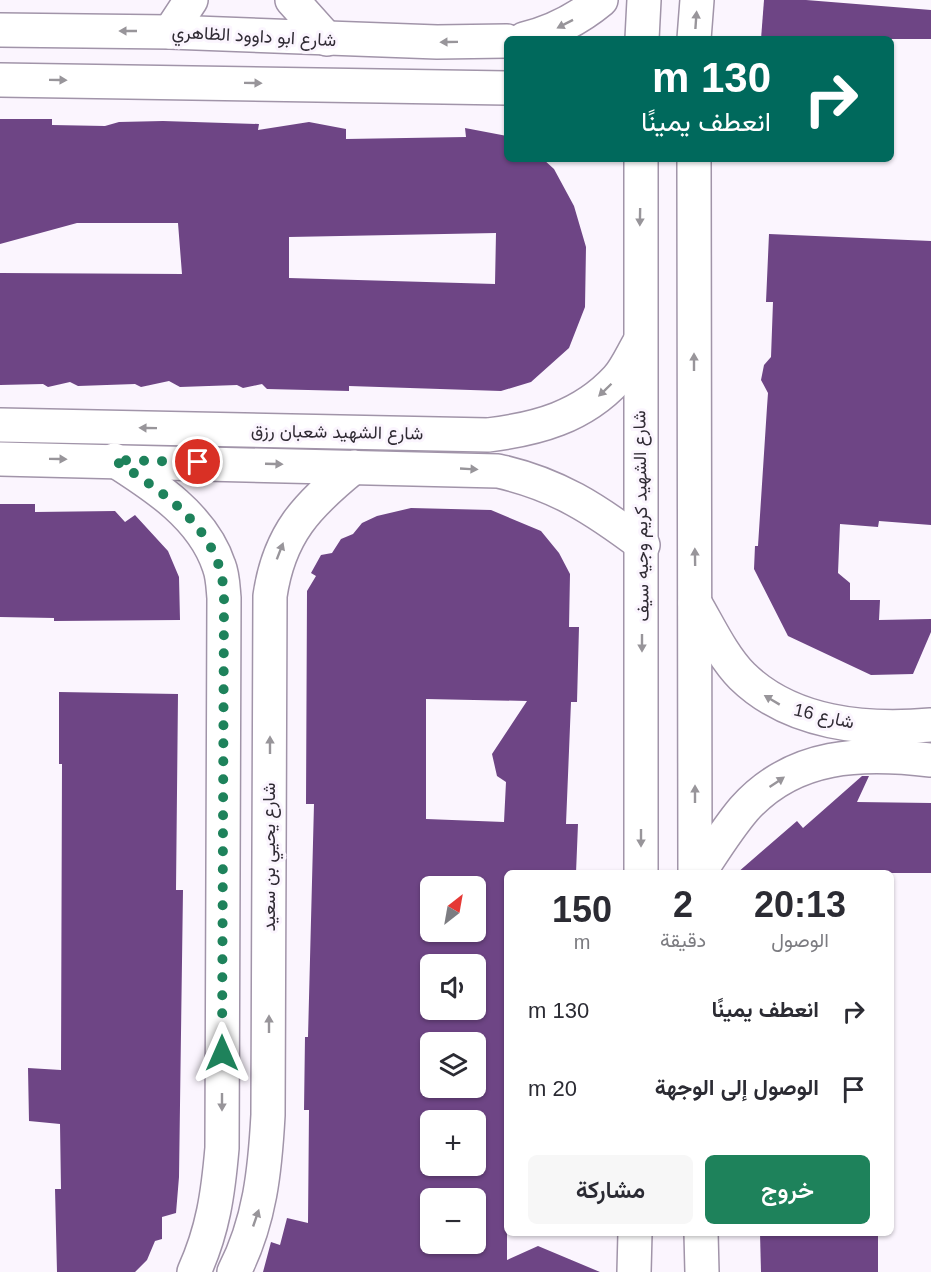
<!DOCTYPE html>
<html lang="ar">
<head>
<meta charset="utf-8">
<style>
  :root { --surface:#fff; --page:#f7f7f7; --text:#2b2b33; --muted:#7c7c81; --accent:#1e825b }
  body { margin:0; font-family:Arial,Vazirmatn,sans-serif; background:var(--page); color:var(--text); direction:rtl; height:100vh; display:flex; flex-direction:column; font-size:22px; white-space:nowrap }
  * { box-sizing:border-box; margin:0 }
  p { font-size:20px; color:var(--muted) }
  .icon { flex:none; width:33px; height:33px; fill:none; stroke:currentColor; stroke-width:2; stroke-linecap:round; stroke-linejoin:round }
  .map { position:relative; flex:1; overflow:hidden; direction:ltr }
  .details { position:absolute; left:504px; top:870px; width:390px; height:366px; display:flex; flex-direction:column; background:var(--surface); border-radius:9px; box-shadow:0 2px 4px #0004; direction:rtl }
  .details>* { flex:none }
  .guide { position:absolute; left:504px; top:36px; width:390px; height:126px; border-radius:9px; box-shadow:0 2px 4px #0004; direction:rtl; background:#00695c; color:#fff; overflow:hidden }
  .needle { width:39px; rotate:31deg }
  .fabs { position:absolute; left:420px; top:876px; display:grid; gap:12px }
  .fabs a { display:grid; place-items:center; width:66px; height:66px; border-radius:9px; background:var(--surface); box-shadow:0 2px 4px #0004; font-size:30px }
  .pin { position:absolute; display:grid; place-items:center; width:51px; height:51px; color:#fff; margin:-26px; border:3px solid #fff; border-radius:50%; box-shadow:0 2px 6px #0007 }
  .me { position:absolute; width:66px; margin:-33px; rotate:0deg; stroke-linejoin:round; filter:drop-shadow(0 0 4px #0008) }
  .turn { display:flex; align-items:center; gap:21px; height:126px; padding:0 24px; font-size:27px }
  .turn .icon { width:78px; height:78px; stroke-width:2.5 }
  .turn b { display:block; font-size:42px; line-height:51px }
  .eta { display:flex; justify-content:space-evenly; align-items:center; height:102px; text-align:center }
  .eta b { font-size:36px; font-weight:600; line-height:42px }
  .button { display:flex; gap:12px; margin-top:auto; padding:12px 24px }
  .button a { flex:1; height:69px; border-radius:9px; background:var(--accent); color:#fff; font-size:24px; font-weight:600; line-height:69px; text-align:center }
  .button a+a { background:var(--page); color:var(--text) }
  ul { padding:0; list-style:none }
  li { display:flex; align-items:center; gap:18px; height:78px; padding:0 24px }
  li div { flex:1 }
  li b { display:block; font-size:22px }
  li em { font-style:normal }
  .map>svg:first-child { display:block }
  .building { fill:#6e4585; fill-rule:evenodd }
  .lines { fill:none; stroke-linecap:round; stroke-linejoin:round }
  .street-casing { stroke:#a194a9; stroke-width:36 }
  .secondary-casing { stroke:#a194a9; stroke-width:36 }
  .street { stroke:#fff; stroke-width:33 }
  .secondary { stroke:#fff; stroke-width:33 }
  .oneway { fill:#98959a }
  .route { stroke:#1e825b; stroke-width:10; stroke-dasharray:0 18 }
  .labels { text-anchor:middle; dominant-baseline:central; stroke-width:6; stroke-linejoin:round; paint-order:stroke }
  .street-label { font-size:18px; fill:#302b34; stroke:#fbf5fe }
</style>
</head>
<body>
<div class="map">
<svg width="931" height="1272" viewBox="0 0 931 1272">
  <rect width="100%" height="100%" fill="#fbf5fe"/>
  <!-- building -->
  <g class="building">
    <path d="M764 0H806L931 10V39H761Z"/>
    <path d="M0 119H52V125L105 126 119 122 163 121 259 124 258 130 309 122 346 129V139L466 137 465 128 507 136V159H543L554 169 574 206 586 247 585 307 569 348 531 382 501 391 349 386V391L267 389 262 384 243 388 237 385 180 387 169 381 141 387 135 384 78 386 70 382 48 387 43 384 0 385V273L182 274 178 223H77L0 244ZM496 233 495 284 289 278V237Z"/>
    <path d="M769 234 931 241V525L879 521 878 527 840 524 838 573 850 583V600H880L879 620 931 619V632L913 674 871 675 788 636 754 569 755 546H758L767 407 768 393 761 380 764 365 771 357 773 302H766Z"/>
    <path d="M0 504H35V512L115 511 125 522 135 515 168 551 179 577 180 620 54 621V618L0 617Z"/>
    <path d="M411 508 491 510 541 531 559 553 570 574 569 627H579L577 702H571L566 824H578L576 873H507V1260L538 1246 600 1272H263L271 1242 280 1245 287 1218 308 1223 309 1110H304L305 1037H308L314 804H306L307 591 316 576 311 573 321 555 332 553 341 539 353 534 362 523 377 516ZM426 699 527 701 492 754 497 776 506 782 504 822 426 819ZM430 886H476V932H430ZM430 964H476V1010H430ZM430 1042H476V1088H430ZM425 1111 476 1112V1166H424ZM430 1198H476V1244H430Z"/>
    <path d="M59 692 178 694 176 890H183L179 1177 176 1213 162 1217V1239L155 1241 147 1260 135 1272H57L55 1189H61L60 1124 29 1121 28 1068 61 1070 62 764H59Z"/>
    <path d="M862 776H869L857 802 931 803V873H737L797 821 803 828Z"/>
    <path d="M760 1233H878V1272H761Z"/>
  </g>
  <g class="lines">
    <defs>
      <g id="street">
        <path d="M292 0 327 39"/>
        <path d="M0 30 170 32 437 42 507 41"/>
        <path d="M170 32 191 0"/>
        <path d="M524 39C553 32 578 19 601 0"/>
        <path d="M0 80 507 88"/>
        <path d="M0 425 488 435C537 429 582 417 617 379 626 369 632 355 639 343"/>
        <path d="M0 459 498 471C557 484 595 509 643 545"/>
        <path d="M114 460C155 486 203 517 219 566 223 576 223 588 224 598L222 1148C218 1194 213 1230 194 1272"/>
        <path d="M695 603C709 627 723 657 742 676 791 724 866 731 931 725"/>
        <path d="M699 873C713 852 727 829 744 809 794 753 862 752 931 760"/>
        <path d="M234 1272C260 1221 265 1170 268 1115L270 596C279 534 307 505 354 467"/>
      </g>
      <g id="secondary">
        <path d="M642 39 644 0"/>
        <path d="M694 39 697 0"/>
        <path d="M641 159V873"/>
        <path d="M694 159 695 873"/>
        <path d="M701 1233 702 1272"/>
        <path d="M634 1272 635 1233"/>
      </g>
    </defs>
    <!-- street casing -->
    <use href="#street" class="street-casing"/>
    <!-- secondary casing -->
    <use href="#secondary" class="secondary-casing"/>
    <!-- street -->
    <use href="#street" class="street"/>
    <!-- secondary -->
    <use href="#secondary" class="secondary"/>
  </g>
  <!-- one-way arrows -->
  <defs><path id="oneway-solid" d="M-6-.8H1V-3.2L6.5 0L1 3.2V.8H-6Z" transform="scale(1.5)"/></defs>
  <g class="oneway">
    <use href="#oneway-solid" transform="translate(696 20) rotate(-86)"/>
    <use href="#oneway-solid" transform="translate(565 24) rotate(153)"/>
    <use href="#oneway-solid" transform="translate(128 31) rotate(-180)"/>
    <use href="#oneway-solid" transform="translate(449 42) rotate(179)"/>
    <use href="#oneway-solid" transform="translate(58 80) rotate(1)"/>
    <use href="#oneway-solid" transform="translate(253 83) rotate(1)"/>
    <use href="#oneway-solid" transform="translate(640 217) rotate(91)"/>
    <use href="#oneway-solid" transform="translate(694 362) rotate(-90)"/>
    <use href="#oneway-solid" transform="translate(605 390) rotate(136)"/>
    <use href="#oneway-solid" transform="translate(148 428) rotate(-179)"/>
    <use href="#oneway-solid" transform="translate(58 459) rotate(1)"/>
    <use href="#oneway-solid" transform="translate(274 464) rotate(2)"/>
    <use href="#oneway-solid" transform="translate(469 469) rotate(3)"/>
    <use href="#oneway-solid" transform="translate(280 551) rotate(-69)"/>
    <use href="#oneway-solid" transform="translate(695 557) rotate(-91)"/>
    <use href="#oneway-solid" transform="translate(642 643) rotate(90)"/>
    <use href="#oneway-solid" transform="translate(772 700) rotate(-149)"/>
    <use href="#oneway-solid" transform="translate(270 745) rotate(-90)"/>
    <use href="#oneway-solid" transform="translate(777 782) rotate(-34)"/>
    <use href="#oneway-solid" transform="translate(695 794) rotate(-90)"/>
    <use href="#oneway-solid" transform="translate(641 838) rotate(90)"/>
    <use href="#oneway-solid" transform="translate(269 1024) rotate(-90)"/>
    <use href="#oneway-solid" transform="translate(222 1102) rotate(90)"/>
    <use href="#oneway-solid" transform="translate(256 1218) rotate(-71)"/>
  </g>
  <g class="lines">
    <!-- route -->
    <path class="route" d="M198 462 114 460C155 487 203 517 219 566 223 576 223 588 224 598L222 1053"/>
  </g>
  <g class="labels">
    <!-- street labels -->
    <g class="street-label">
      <text transform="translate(254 36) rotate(3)">شارع ابو داوود الظاهري</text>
      <text transform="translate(337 432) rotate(1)">شارع الشهيد شعبان رزق</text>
      <text transform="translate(641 516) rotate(-91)">شارع الشهيد كريم وجيه سيف</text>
      <text transform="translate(824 716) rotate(13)">شارع 16</text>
      <text transform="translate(269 857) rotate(-90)">شارع يحيي بن سعيد</text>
    </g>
  </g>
</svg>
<div class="fabs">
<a><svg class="needle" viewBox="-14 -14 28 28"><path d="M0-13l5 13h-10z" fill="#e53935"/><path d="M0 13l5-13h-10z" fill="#7c7c81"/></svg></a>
<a><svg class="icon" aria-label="sound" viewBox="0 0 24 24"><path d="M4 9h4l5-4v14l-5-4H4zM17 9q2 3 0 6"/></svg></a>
<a><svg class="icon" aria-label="layers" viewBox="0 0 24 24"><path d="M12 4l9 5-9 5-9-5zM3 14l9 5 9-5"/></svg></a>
<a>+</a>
<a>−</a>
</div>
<div class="pin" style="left:198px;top:462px;background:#d93025"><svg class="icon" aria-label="arrive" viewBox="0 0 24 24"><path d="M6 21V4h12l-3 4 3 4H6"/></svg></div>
<svg class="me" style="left:222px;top:1053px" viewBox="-20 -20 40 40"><path d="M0-17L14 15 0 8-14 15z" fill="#1e825b" stroke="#fff" stroke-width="4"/></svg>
<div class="guide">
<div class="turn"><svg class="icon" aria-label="right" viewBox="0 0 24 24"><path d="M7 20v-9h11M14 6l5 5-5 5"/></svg><div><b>130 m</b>انعطف يمينًا</div></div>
</div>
<section class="details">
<div class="eta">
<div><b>20:13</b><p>الوصول</p></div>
<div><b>2</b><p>دقيقة</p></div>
<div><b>150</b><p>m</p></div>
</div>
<ul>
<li><svg class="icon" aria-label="right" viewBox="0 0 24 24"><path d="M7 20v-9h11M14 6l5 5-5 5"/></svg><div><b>انعطف يمينًا</b></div><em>130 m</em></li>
<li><svg class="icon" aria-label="arrive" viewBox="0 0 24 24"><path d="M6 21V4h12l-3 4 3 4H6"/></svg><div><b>الوصول إلى الوجهة</b></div><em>20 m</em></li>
</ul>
<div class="button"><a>خروج</a><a>مشاركة</a></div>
</section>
</div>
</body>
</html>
